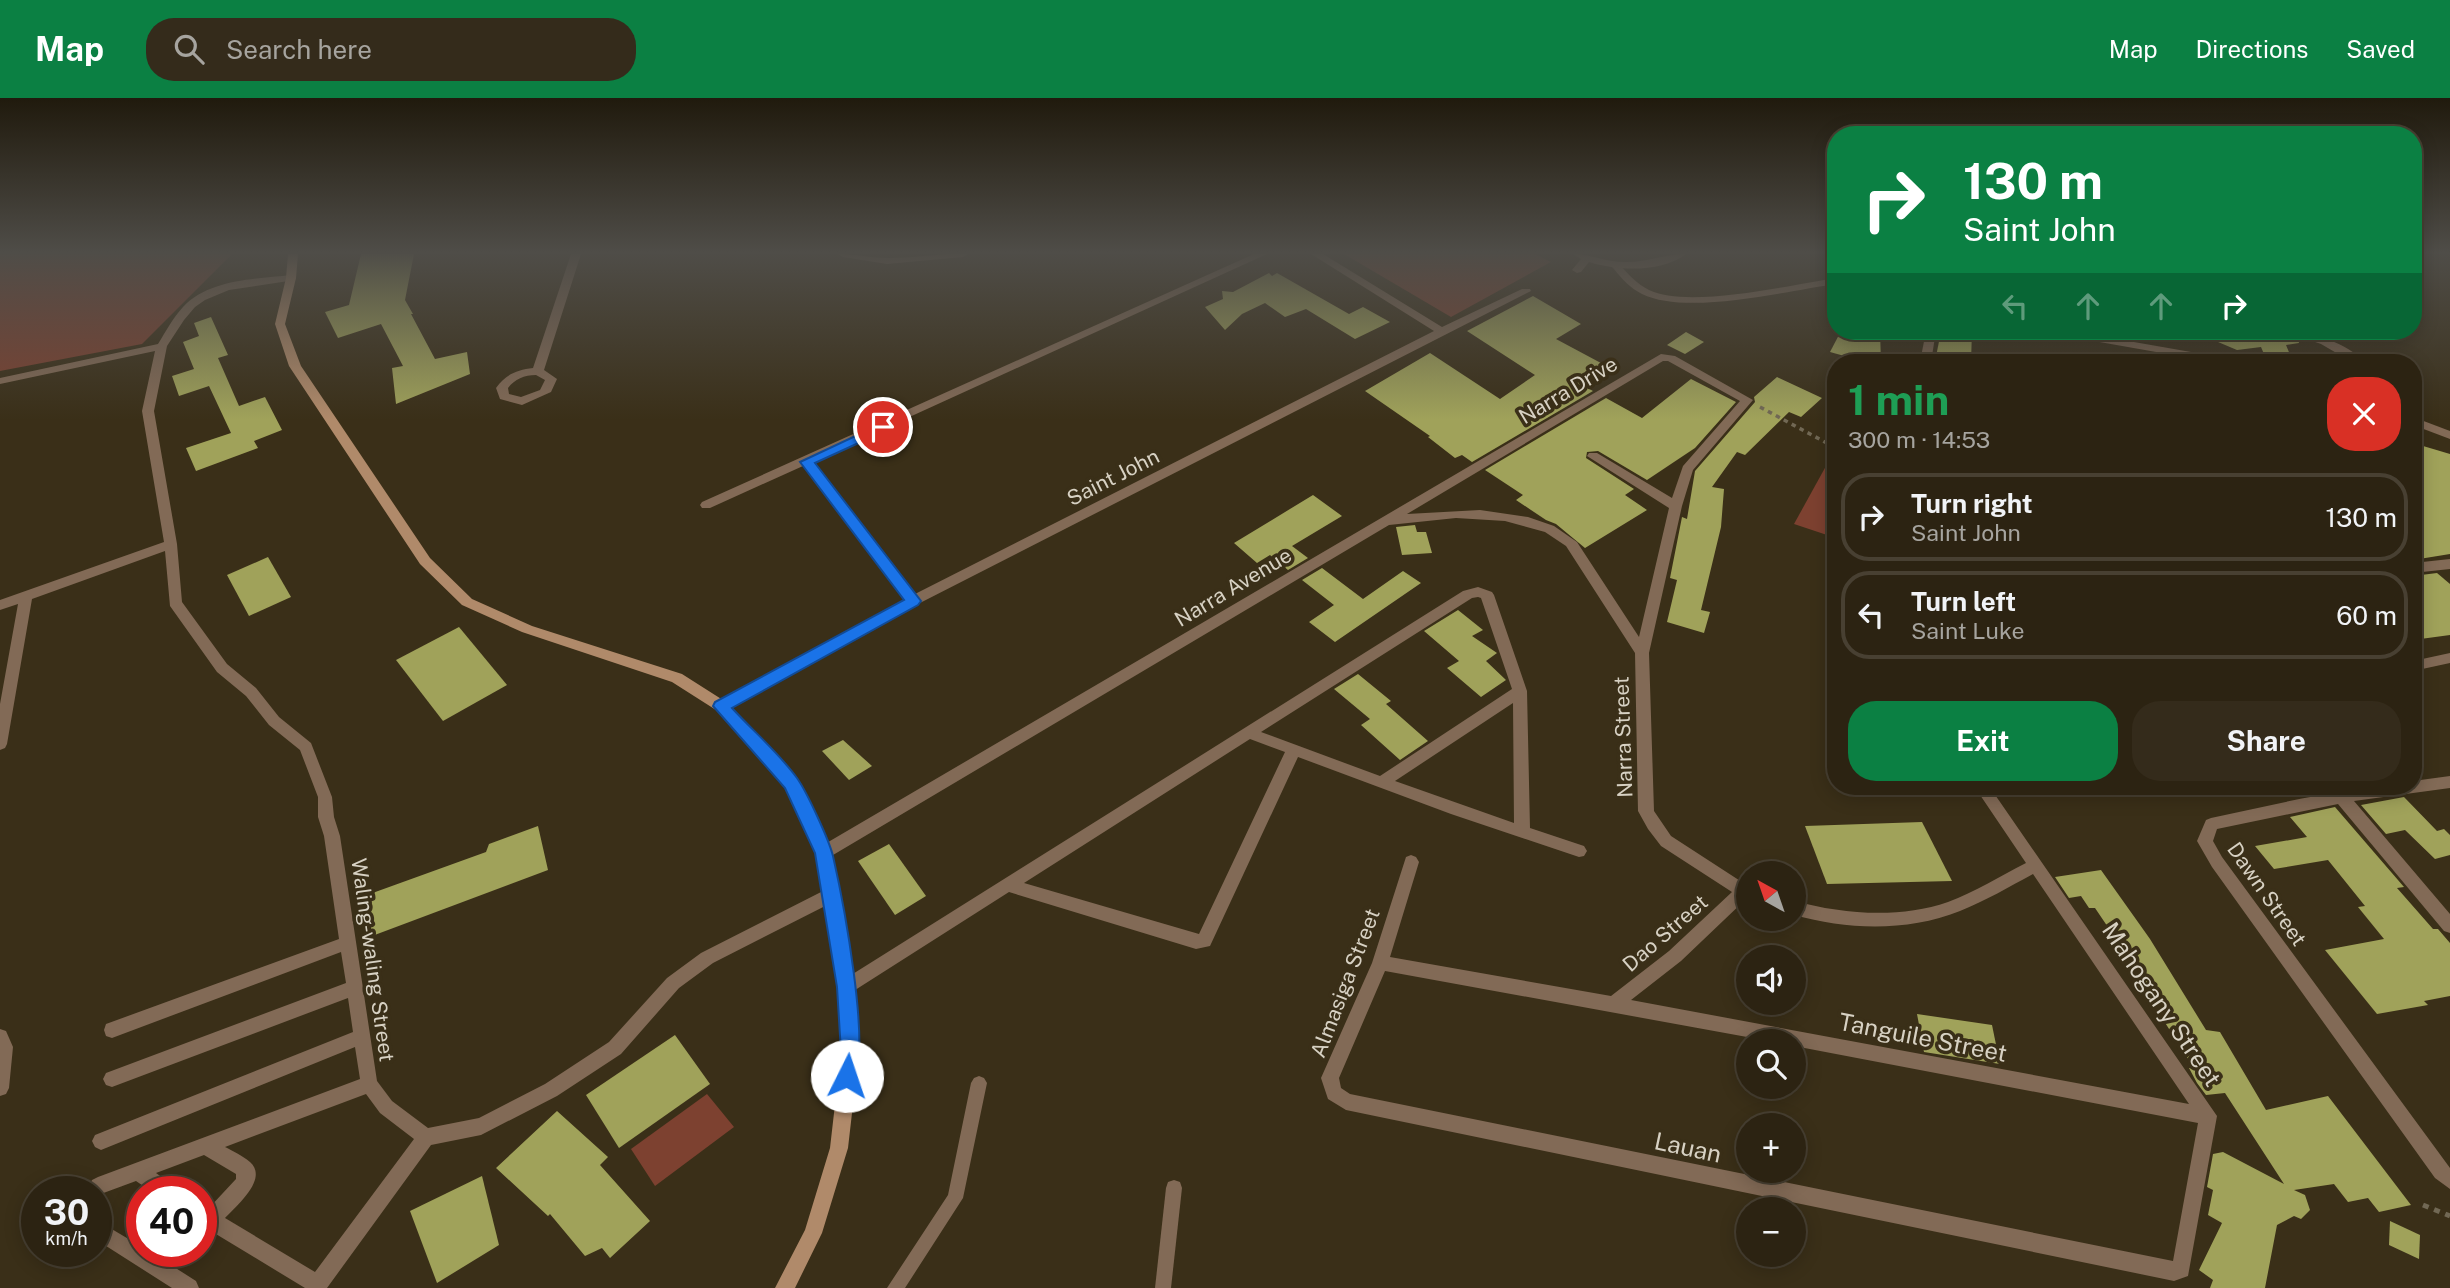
<!DOCTYPE html>
<html lang="en">
<head>
<meta charset="utf-8">
<style>
  :root { --surface:#2c2312; --page:#342b1b; --text:#f1f3f6; --muted:#a6a49f; --line:#484032; --accent:#0b8043 }
  body { margin:0; font-family:"Public Sans",sans-serif; background:var(--page); color:var(--text); height:100vh; display:flex; flex-direction:column; font-size:26px; white-space:nowrap }
  * { box-sizing:border-box; margin:0 }
  p { font-size:23px; color:var(--muted) }
  .icon { flex:none; width:38px; height:38px; fill:none; stroke:currentColor; stroke-width:2; stroke-linecap:round; stroke-linejoin:round }
  .map { position:relative; flex:1; overflow:hidden }
  .sheet { position:absolute; left:1827px; top:256px; width:595px; height:441px; display:flex; flex-direction:column; background:var(--surface); border-radius:28px; box-shadow:0 4px 18px #0003,0 0 0 2px var(--line) }
  .sheet>* { flex:none }
  .hud { position:absolute; left:1827px; top:28px; width:595px; height:214px; border-radius:28px; box-shadow:0 4px 18px #0003,0 0 0 2px var(--line); background:#0b8043; color:#fff; overflow:hidden }
  .needle { width:46px; rotate:320deg }
  .buttons { position:absolute; left:1736px; top:763px; display:grid; gap:14px }
  .buttons a { display:grid; place-items:center; width:70px; height:70px; border-radius:50%; background:var(--surface); box-shadow:0 4px 18px #0003,0 0 0 2px var(--line); font-size:35px }
  .speed { position:absolute; left:21px; top:1078px; display:flex; gap:14px; font-size:35px; font-weight:700; text-align:center }
  .speed>* { display:grid; place-content:center; width:91px; height:91px; border-radius:50%; background:var(--surface); box-shadow:0 4px 18px #0003,0 0 0 2px var(--line); line-height:1 }
  .speed small { font-size:18px; font-weight:400 }
  .speed .limit { border:10px solid #d22; background:#fff; color:#111 }
  .pin { position:absolute; display:grid; place-items:center; width:60px; height:60px; color:#fff; margin:-30px; border:4px solid #fff; border-radius:50%; box-shadow:0 2px 7px #0007 }
  .me { position:absolute; width:77px; margin:-38px; rotate:4deg; stroke-linejoin:round; filter:drop-shadow(0 0 5px #0008) }
  .turn { display:flex; align-items:center; gap:24px; height:147px; padding:0 21px; font-size:32px }
  .turn .icon { width:91px; height:91px; stroke-width:2.5 }
  .turn b { display:block; font-size:49px; line-height:60px }
  .lanes { display:flex; align-items:center; height:66px; padding:0 21px; background:#0003; justify-content:center; gap:35px; direction:ltr }
  .lanes .off { opacity:.35 }
  .round { display:grid; place-items:center; flex:none; width:74px; height:74px; border-radius:28px; background:var(--page) }
  .headline { display:flex; align-items:center; justify-content:space-between; height:119px; padding:0 21px }
  h1 { font-size:42px; font-weight:700; line-height:52px; color:#1e9e55 }
  .button { display:flex; gap:14px; margin-top:auto; padding:14px 21px }
  .button a { flex:1; height:80px; border-radius:28px; background:var(--accent); color:#fff; font-size:28px; font-weight:700; line-height:80px; text-align:center }
  .button a+a { background:var(--page); color:var(--text) }
  ul { padding:0; list-style:none }
  li { display:flex; align-items:center; gap:21px; height:88px; margin:0 14px 10px; padding:0 7px; border:4px solid var(--line); border-radius:28px }
  li div { flex:1 }
  li b { display:block; font-size:26px }
  li em { font-style:normal }
  header { display:flex; align-items:center; gap:42px; box-sizing:border-box; height:98px; padding:0 35px; background:var(--accent); color:#fff }
  header strong { font-size:33px }
  nav { display:flex; gap:38px; margin-inline-start:auto; font-size:24px }
  .search { width:490px; height:63px; background:var(--page); display:flex; align-items:center; gap:18px; box-sizing:border-box; padding:0 24px; border-radius:28px; color:var(--muted); font-size:26px }
  .map>svg:first-child { display:block }
  .green { fill:#7d4130 }
  .building { fill:#a0a25a }
  .lines { fill:none; stroke-linecap:round; stroke-linejoin:round }
  .path-far1 { stroke:#716854; stroke-width:3.5; stroke-dasharray:4.5 4.5; stroke-linecap:butt }
  .path { stroke:#716854; stroke-width:5; stroke-dasharray:6 6; stroke-linecap:butt }
  .lane { fill:#826a56; fill-rule:evenodd }
  .street { fill:#826a56; fill-rule:evenodd }
  .secondary { fill:#b08a6a; fill-rule:evenodd }
  .route { fill:#1a73e8; stroke:#114b97; stroke-width:2 }
  .labels { text-anchor:middle; dominant-baseline:central; stroke-width:7; stroke-linejoin:round; paint-order:stroke }
  .street-label { font-size:21px; fill:#d7d1c3; stroke:#3a2f18 }
  .near-street-label { font-size:24px; fill:#d7d1c3; stroke:#3a2f18 }
</style>
</head>
<body>
<header>
<strong>Map</strong>
<div class="search"><svg class="icon" aria-label="search" viewBox="0 0 24 24"><circle cx="10" cy="10" r="6"/><path d="M15 15l6 6"/></svg>Search here</div>
<nav><a>Map</a><a>Directions</a><a>Saved</a></nav>
</header>
<div class="map">
<svg width="2450" height="1190" viewBox="0 0 2450 1190">
  <rect width="100%" height="100%" fill="#3a2f18"/>
  <!-- green -->
  <g class="green">
    <path d="M0 156H232L142 246 0 273Z"/>
    <path d="M1344 156H1535L1551 164 1451 219Z"/>
    <path d="M1826 368 1836 371V440L1794 426Z"/>
    <path d="M707 996 734 1029 655 1088 631 1051Z"/>
  </g>
  <!-- building -->
  <g class="building">
    <path d="M361 156H414L405 202 413 216H411L435 261 467 254 470 276 396 306 392 270 403 268 381 226 338 240 325 214 349 207Z"/>
    <path d="M1269 175 1272 178 1277 175 1349 216 1363 209 1390 224 1355 241 1306 211 1285 219 1265 205 1242 216 1225 232 1205 209 1223 201 1222 193 1233 194Z"/>
    <path d="M1533 198 1581 226 1556 241 1614 272 1584 288 1593 293 1472 364 1462 357 1455 360 1428 339 1430 338 1365 293 1430 255 1500 301 1535 277 1467 233Z"/>
    <path d="M211 219 228 257 218 260 239 308 265 299 282 332 254 343 258 350 196 373 186 350 231 335 209 288 179 298 172 278 194 271 183 244 199 238 194 225Z"/>
    <path d="M1841 233H1880L1881 264H1866L1830 254Z"/>
    <path d="M1941 233H1972L1971 264H1935Z"/>
    <path d="M2192 233H2285L2288 237 2298 241 2299 245 2286 247 2291 259 2264 256 2261 249 2237 252Z"/>
    <path d="M1686 234 1704 244 1685 256 1667 247Z"/>
    <path d="M1777 279 1822 300 1801 319 1789 314 1745 357 1737 354 1712 389 1724 391 1721 429 1701 512 1710 514 1704 535 1667 524 1677 482 1670 480 1682 419 1687 421 1695 373 1755 304 1754 299Z"/>
    <path d="M1691 281 1736 304 1695 350 1647 382 1598 353 1587 354 1586 360 1634 391 1625 397 1647 412 1585 450 1556 426 1546 422 1516 402 1523 397 1485 372 1606 300 1642 320Z"/>
    <path d="M2413 345 2450 356V456L2413 462Z"/>
    <path d="M1313 397 1342 418 1292 448 1308 460 1288 472 1270 457 1257 465 1234 445Z"/>
    <path d="M1415 427 1417 434H1426L1432 455 1402 457 1396 429Z"/>
    <path d="M268 459 291 499 249 518 227 477Z"/>
    <path d="M1322 470 1363 501 1403 473 1421 485 1335 544 1309 524 1334 507 1302 482Z"/>
    <path d="M2437 475 2450 486V537L2413 542V478Z"/>
    <path d="M1458 512 1483 532 1472 538 1497 555 1486 563 1506 582 1481 599 1447 570 1459 563 1424 533Z"/>
    <path d="M459 529 507 587 443 623 396 562Z"/>
    <path d="M1358 576 1391 603 1386 606 1428 643 1400 662 1361 627 1370 621 1334 591Z"/>
    <path d="M843 642 872 668 849 682 822 653Z"/>
    <path d="M2404 699 2437 733 2444 731 2450 737V757L2435 761 2405 732 2386 736 2361 707Z"/>
    <path d="M2335 709 2404 789 2397 790 2433 831H2438L2450 845V898L2424 903 2428 907 2377 916 2325 852 2384 841 2358 809 2365 808 2328 762 2274 771 2255 748 2307 739 2290 719Z"/>
    <path d="M1922 724 1952 783 1827 786 1805 728Z"/>
    <path d="M538 728 548 772 372 838 367 797 486 754 489 746Z"/>
    <path d="M889 746 926 798 895 817 858 763Z"/>
    <path d="M2101 772 2150 841 2206 932 2220 934 2266 1012 2328 998 2411 1107 2379 1114 2368 1100 2348 1104 2334 1086 2294 1092 2305 1097 2310 1112 2301 1121 2294 1118 2277 1127 2265 1190H2210L2213 1182 2199 1172 2222 1125 2208 1117 2213 1092 2207 1089 2213 1056 2223 1054 2284 1086 2225 995 2206 997 2197 985 2189 970H2194L2155 909 2157 907 2139 879 2141 878 2095 810H2089L2081 798 2069 800 2055 779Z"/>
    <path d="M1917 916 1992 927 2000 966 1924 954Z"/>
    <path d="M675 937 710 986 619 1050 586 997Z"/>
    <path d="M557 1013 608 1059 600 1067 650 1123 610 1160 602 1150 585 1158 550 1116 548 1118 496 1070Z"/>
    <path d="M482 1078 499 1147 437 1185 410 1113Z"/>
    <path d="M2390 1123 2420 1137 2419 1161 2389 1147Z"/>
  </g>
  <g class="lines">
    <!-- path-far1 -->
    <path class="path-far1" d="M1760 309 1836 350"/>
    <!-- path -->
    <path class="path" d="M2423 1107 2450 1118"/>
    <!-- lane -->
    <g class="lane">
      <path d="M1617 166 1620 167C1629 177 1637 186 1649 192 1688 211 1790 187 1836 180V186C1786 193 1687 218 1642 196 1630 190 1622 181 1614 171L1612 169Z"/>
      <path d="M979 978 984 980 987 985 963 1100 905 1190H887L948 1097 971 985 974 980Z"/>
      <path d="M1174 1082 1180 1084 1182 1090 1171 1190H1155L1166 1090 1168 1084Z"/>
    </g>
    <!-- street -->
    <g class="street">
      <path d="M571 156H581L544 272 557 281 551 294 522 307 500 301 496 290C506 276 517 272 533 270ZM536 277 545 282 540 292 521 299 509 296 508 290C515 281 524 277 536 277Z"/>
      <path d="M838 156C855 156 872 160 889 160 915 160 942 155 968 156L963 159 887 166 843 159Z"/>
      <path d="M1254 156H1267L813 363 915 496 1434 233 1311 156H1323L1442 229 1522 191H1530L1531 193 918 506 726 612H716L714 608 716 604 905 502 803 368 710 410H702L700 407 702 404Z"/>
      <path d="M1573 156C1591 156 1608 165 1627 164 1647 164 1666 156 1686 156 1661 175 1618 173 1589 164L1581 174 1577 175 1572 172 1581 161Z"/>
      <path d="M291 177 296 180 295 182 229 192 205 202 195 209 184 222 167 248 154 313 177 446 182 504 227 566 256 590 279 619 311 645 332 699 334 719 340 738 377 983 392 1003 428 1030 479 1020 545 986 609 944 667 880 701 855 823 793 829 791 835 793 837 798 835 803 713 865 679 890 621 956 557 998 481 1037 431 1047 327 1190H305L201 1127V1107L209 1110 236 1081V1076L204 1057 156 1075 174 1088 177 1094H152L136 1083 98 1097 96 1094H91L89 1088 92 1082 98 1079 360 981 355 949 101 1052 95 1049 92 1043 95 1037 353 934 348 900 112 989 106 987 103 981 106 975 346 885 341 854 112 940 106 938 104 932 106 926 339 841 324 738 318 719V699L300 652 269 627 246 598 217 574 170 508 165 453 32 501 7 646 5 650 0 652V606L18 506 0 512V502L164 444 142 313 155 253 0 286V280L158 246C166 233 173 220 183 209 209 181 256 181 291 177ZM366 996 380 1015 414 1041 315 1174 225 1120C236 1108 269 1081 250 1064 243 1058 233 1053 225 1049Z"/>
      <path d="M1926 233H1936L1931 264H1920Z"/>
      <path d="M2049 233H2071L2231 261 2237 264H2213L2054 236Z"/>
      <path d="M2288 233C2314 233 2346 246 2366 264H2352L2321 246 2289 235Z"/>
      <path d="M1661 256 1675 258 1753 302 1693 372 1682 408 1649 555 1654 713 1671 738 1748 788V803L1745 802 1681 863 1631 902 2189 1006 2033 776C2009 789 1985 803 1960 813 1907 834 1848 832 1794 817V803C1843 816 1899 821 1948 804 1975 794 2000 778 2026 765L1974 688H1989L2217 1018 2188 1178 2174 1183 1346 1012 1328 1001 1321 980 1372 865 1406 759 1411 757 1416 759 1419 764 1390 859 1611 898 1669 853 1732 794 1661 748 1648 731 1638 713 1635 555 1566 448 1545 434 1505 423 1456 420 1389 427 828 760 823 761 818 760 815 755 818 750ZM1663 263H1668L1740 303 1683 368 1672 400 1597 355H1589L1587 358 1669 410 1639 539 1577 444 1554 428 1528 419 1480 412 1407 416ZM1385 873 1769 943H1794V948L2198 1025 2173 1163 1350 996 1341 990 1339 980Z"/>
      <path d="M2413 319 2450 333V341L2413 327Z"/>
      <path d="M2450 461V471L2413 475V465Z"/>
      <path d="M1478 489 1492 494 1494 497 1527 593 1530 730 1584 748 1587 753 1584 758 1579 759 1451 716 1298 659 1210 848 1196 851 1009 794 852 894 846 897 840 894 838 889 840 884 1463 493ZM1478 499 1481 500 1512 591 1380 678 1261 634 1472 500ZM1513 605 1514 725 1395 683ZM1250 641 1285 654 1199 836 1024 785Z"/>
      <path d="M2450 555V565L2413 573V563Z"/>
      <path d="M1836 578V607L1829 602V583Z"/>
      <path d="M2450 678V690L2354 703 2450 816V835L2444 833 2338 706 2217 731 2213 743 2222 759 2450 1070V1091L2435 1080 2212 769 2197 743 2206 722 2211 720C2278 706 2345 688 2413 688V683Z"/>
      <path d="M0 931 6 933 13 949 9 990 6 996 0 998Z"/>
      <path d="M110 1130 142 1149V1153H149L196 1183 199 1190H172L103 1146 101 1139 103 1132Z"/>
    </g>
    <!-- secondary -->
    <path class="secondary" d="M288 156H298L296 180 285 226 301 268 430 460 472 501 532 528 682 576 726 604 799 686 831 755 854 889 859 954 848 1050 822 1135 795 1190H775L805 1132 830 1050 841 954 838 889 815 755 786 690 716 612 672 584 522 534 462 507 420 466 289 268 275 226 286 180Z"/>
  </g>
  <!-- sky -->
  <linearGradient id="sky" x2="0" y2="1"><stop stop-color="#201a0d"/><stop offset="0.48" stop-color="#4f4d48"/><stop offset="1" stop-color="#4f4d48" stop-opacity="0"/></linearGradient>
  <rect width="2450" height="322" fill="url(#sky)"/>
  <!-- route -->
  <path class="route" d="M883 325 887 326V332L815 365 921 503 918 507 732 610C753 633 779 655 797 680 807 694 829 742 833 758 843 802 871 947 854 985L847 988 840 985 837 978 841 954 837 889 815 755 785 690 713 608 715 604 904 502 800 364Z"/>
  <g class="labels">
    <!-- street labels -->
    <g class="street-label">
      <text transform="translate(1568 292) rotate(-31)">Narra Drive</text>
      <text transform="translate(1113 379) rotate(-27)">Saint John</text>
      <text transform="translate(1233 489) rotate(-31)">Narra Avenue</text>
      <text transform="translate(1623 639) rotate(-92)">Narra Street</text>
      <text transform="translate(2267 796) rotate(55)">Dawn Street</text>
      <text transform="translate(1665 835) rotate(-41)">Dao Street</text>
      <text transform="translate(373 862) rotate(82)">Waling-waling Street</text>
      <text transform="translate(1345 885) rotate(-69)">Almasiga Street</text>
    </g>
    <!-- near-street labels -->
    <g class="near-street-label">
      <text transform="translate(2162 906) rotate(56)">Mahogany Street</text>
      <text transform="translate(1923 939) rotate(11)">Tanguile Street</text>
      <text transform="translate(1688 1049) rotate(12)">Lauan</text>
    </g>
  </g>
</svg>
<div class="buttons">
<a><svg class="needle" viewBox="-14 -14 28 28"><path d="M0-13l5 13h-10z" fill="#e53935"/><path d="M0 13l5-13h-10z" fill="#a6a49f"/></svg></a>
<a><svg class="icon" aria-label="sound" viewBox="0 0 24 24"><path d="M4 9h4l5-4v14l-5-4H4zM17 9q2 3 0 6"/></svg></a>
<a><svg class="icon" aria-label="search" viewBox="0 0 24 24"><circle cx="10" cy="10" r="6"/><path d="M15 15l6 6"/></svg></a>
<a>+</a>
<a>−</a>
</div>
<div class="speed"><div>30<small>km/h</small></div><div class="limit">40</div></div>
<div class="pin" style="left:883px;top:329px;background:#d93025"><svg class="icon" aria-label="arrive" viewBox="0 0 24 24"><path d="M6 21V4h12l-3 4 3 4H6"/></svg></div>
<svg class="me" style="left:847px;top:978px" viewBox="-20 -20 40 40"><circle r="19" fill="#fff"/><path d="M0-13L10 11 0 6-10 11z" fill="#1a73e8"/></svg>
<div class="hud">
<div class="turn"><svg class="icon" aria-label="right" viewBox="0 0 24 24"><path d="M7 20v-9h11M14 6l5 5-5 5"/></svg><div><b>130 m</b>Saint John</div></div>
<div class="lanes"><svg class="icon off" aria-label="left" viewBox="0 0 24 24"><path d="M17 20v-9H6M10 6l-5 5 5 5"/></svg><svg class="icon off" aria-label="ahead" viewBox="0 0 24 24"><path d="M12 20V5M6 11l6-6 6 6"/></svg><svg class="icon off" aria-label="ahead" viewBox="0 0 24 24"><path d="M12 20V5M6 11l6-6 6 6"/></svg><svg class="icon" aria-label="right" viewBox="0 0 24 24"><path d="M7 20v-9h11M14 6l5 5-5 5"/></svg></div>
</div>
<section class="sheet">
<div class="headline"><div><h1>1 min</h1><p>300 m · 14:53</p></div><a class="round" style="background:#d93025;color:#fff"><svg class="icon" aria-label="close" viewBox="0 0 24 24"><path d="M6 6l12 12M18 6L6 18"/></svg></a></div>
<ul>
<li><svg class="icon" aria-label="right" viewBox="0 0 24 24"><path d="M7 20v-9h11M14 6l5 5-5 5"/></svg><div><b>Turn right</b><p>Saint John</p></div><em>130 m</em></li>
<li><svg class="icon" aria-label="left" viewBox="0 0 24 24"><path d="M17 20v-9H6M10 6l-5 5 5 5"/></svg><div><b>Turn left</b><p>Saint Luke</p></div><em>60 m</em></li>
</ul>
<div class="button"><a>Exit</a><a>Share</a></div>
</section>
</div>
</body>
</html>
